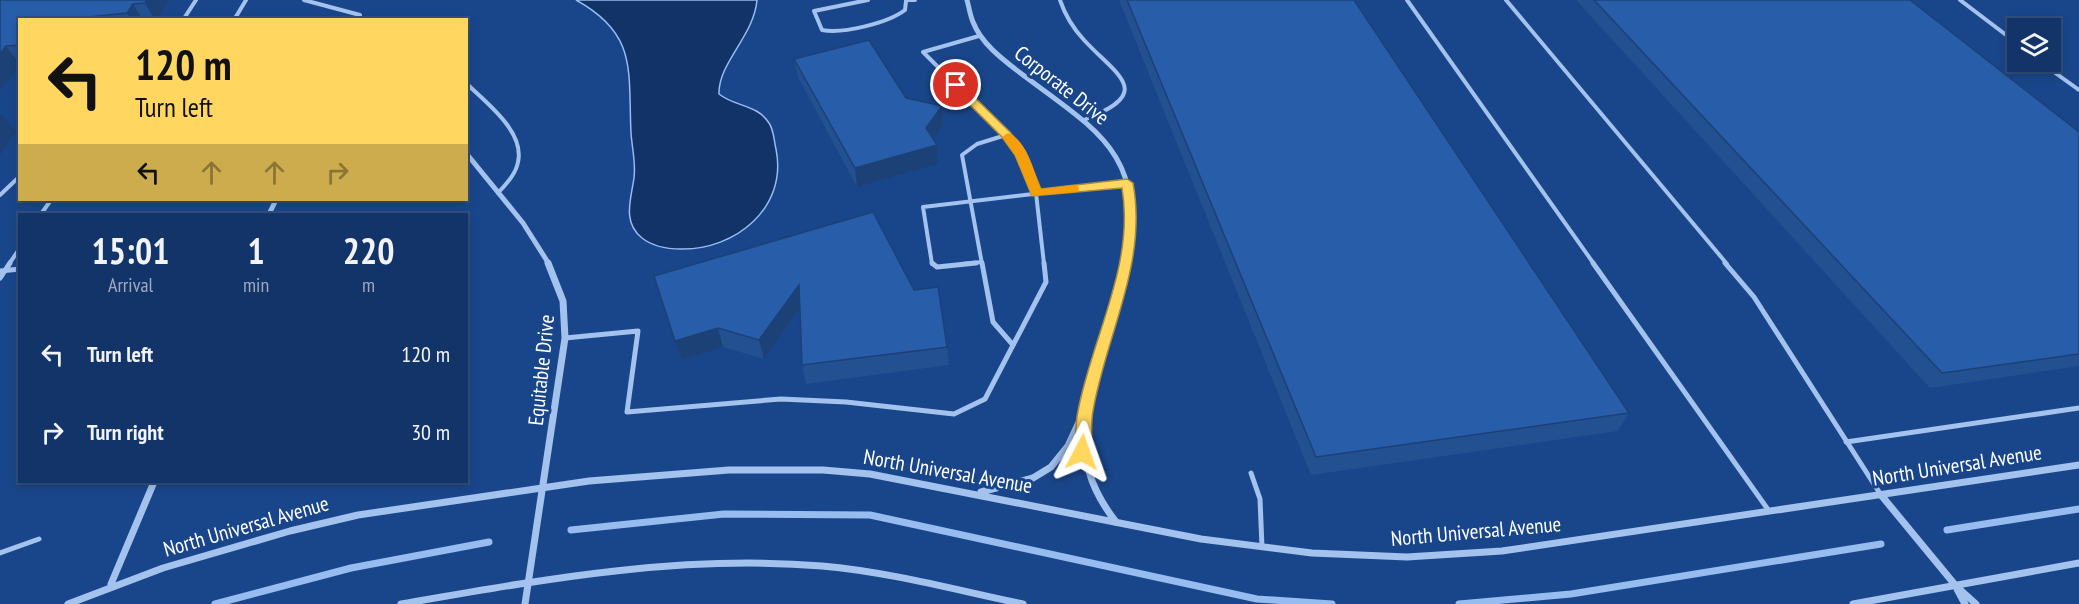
<!DOCTYPE html>
<html lang="en">
<head>
<meta charset="utf-8">
<style>
  :root { --surface:#133468; --page:#203f71; --text:#f1f3f6; --muted:#9daac0; --line:#324f7c }
  body { margin:0; font-family:"PT Sans Narrow",sans-serif; background:var(--page); color:var(--text); height:100vh; display:flex; flex-direction:column; font-size:22px; white-space:nowrap }
  * { box-sizing:border-box; margin:0 }
  p { font-size:20px; color:var(--muted) }
  .icon { flex:none; width:33px; height:33px; fill:none; stroke:currentColor; stroke-width:2; stroke-linecap:round; stroke-linejoin:round }
  .map { position:relative; flex:1; overflow:hidden }
  .side { position:absolute; left:18px; top:213px; width:450px; height:270px; display:flex; flex-direction:column; background:var(--surface); border-radius:0px; box-shadow:0 3px 9px #0003,0 0 0 2px var(--line) }
  .side>* { flex:none }
  .banner { position:absolute; left:18px; top:18px; width:450px; height:183px; border-radius:0px; box-shadow:0 3px 9px #0003,0 0 0 2px var(--line); background:#ffd760; color:#111; overflow:hidden }
  .tools { position:absolute; left:2007px; top:18px; display:grid; gap:12px }
  .tools a { display:grid; place-items:center; width:54px; height:54px; border-radius:0px; background:var(--surface); box-shadow:0 3px 9px #0003,0 0 0 2px var(--line); font-size:30px }
  .pin { position:absolute; display:grid; place-items:center; width:51px; height:51px; color:#fff; margin:-26px; border:3px solid #fff; border-radius:50%; box-shadow:0 2px 6px #0007 }
  .me { position:absolute; width:66px; margin:-33px; rotate:4deg; stroke-linejoin:round; filter:drop-shadow(0 0 4px #0008) }
  .turn { display:flex; align-items:center; gap:21px; height:126px; padding:0 18px; font-size:27px }
  .turn .icon { width:78px; height:78px; stroke-width:2.5 }
  .turn b { display:block; font-size:42px; line-height:51px }
  .lanes { display:flex; align-items:center; height:57px; padding:0 18px; background:#0003; justify-content:center; gap:30px; direction:ltr }
  .lanes .off { opacity:.35 }
  .eta { display:flex; justify-content:space-evenly; align-items:center; height:102px; text-align:center }
  .eta b { font-size:36px; font-weight:700; line-height:42px }
  ul { padding:0; list-style:none }
  li { display:flex; align-items:center; gap:18px; height:78px; padding:0 18px }
  li div { flex:1 }
  li b { display:block; font-size:22px }
  li em { font-style:normal }
  .map>svg:first-child { display:block }
  .water { fill:#113368; stroke:#96bcf0; stroke-width:1.5 }
  .lines { fill:none; stroke-linecap:round; stroke-linejoin:round }
  .stream { stroke:#96bcf0; stroke-width:7 }
  .service-far1 { stroke:#a3c2ed; stroke-width:4 }
  .service { stroke:#a3c2ed; stroke-width:5 }
  .minor-far1 { stroke:#a3c2ed; stroke-width:5 }
  .minor { stroke:#a3c2ed; stroke-width:7 }
  .wall { fill:#225091 }
  .shaded-wall { fill:#1c4176 }
  .building { fill:#285da9; stroke:#1c4176; stroke-width:1.5 }
  .route { fill:#ffd760; stroke:#a68c3e; stroke-width:1.5 }
  .slow { fill:#f59e0b }
  .labels { text-anchor:middle; dominant-baseline:central; stroke-width:6; stroke-linejoin:round; paint-order:stroke }
  .street-label { font-size:21px; fill:#fff; stroke:#19468a }
</style>
</head>
<body>
<div class="map">
<svg width="2079" height="604" viewBox="0 0 2079 604">
  <rect width="100%" height="100%" fill="#19468a"/>
  <!-- water -->
  <path class="water" d="M576 0H757C754 36 718 63 719 94 735 107 757 104 769 123 774 130 774 141 776 149 788 208 735 250 681 249 668 249 652 246 642 238 622 222 631 199 634 178 636 163 632 148 631 133 628 71 638 34 576 0Z"/>
  <g class="lines">
    <!-- stream -->
    <g class="stream">
      <path d="M571 530 724 514 870 515 1257 599 1332 604"/>
      <path d="M1947 530 2079 509"/>
      <path d="M215 604 351 568 489 542"/>
      <path d="M1459 604 1571 594 1881 544"/>
    </g>
    <!-- service-far1 -->
    <g class="service-far1">
      <path d="M304 0 360 15 358 20"/>
      <path d="M868 0 814 11 822 30C843 34 888 23 905 10L906 1"/>
      <path d="M906 0H915"/>
      <path d="M1060 0C1065 15 1073 28 1084 40 1116 75 1156 92 1086 119"/>
      <path d="M1407 0 1594 264"/>
      <path d="M1506 0 1727 264"/>
      <path d="M1960 0 2018 44"/>
      <path d="M236 17 245 20"/>
      <path d="M183 20 196 0"/>
      <path d="M234 20 246 0"/>
      <path d="M979 36 923 52 1006 135 1021 154 1036 193 1044 264"/>
      <path d="M2040 62 2079 90"/>
      <path d="M466 83C485 102 525 131 518 162 516 174 506 184 498 193"/>
      <path d="M0 195 20 176"/>
      <path d="M41 214 51 200"/>
      <path d="M9 264 20 248"/>
      <path d="M932 264 923 207 1127 183"/>
      <path d="M962 264 982 262"/>
      <path d="M982 264 962 155 977 144 1006 135"/>
    </g>
    <!-- service -->
    <g class="service">
      <path d="M932 263 937 267 976 263"/>
      <path d="M982 263 993 322 1013 345"/>
      <path d="M1593 263 1769 511"/>
      <path d="M1725 263 1754 297 1881 495"/>
      <path d="M0 271 20 269"/>
      <path d="M0 278 10 263"/>
      <path d="M565 338 638 331 627 412 781 399 846 402 954 414 985 399 1046 282 1044 263"/>
      <path d="M1846 442 2079 408"/>
      <path d="M1251 473 1260 499 1262 547"/>
      <path d="M0 553 39 539"/>
    </g>
    <!-- minor-far1 -->
    <g class="minor-far1">
      <path d="M967 0C969 7 970 15 973 22 981 43 1002 59 1019 72 1097 131 1148 153 1126 264"/>
      <path d="M466 153 523 223 549 264"/>
      <path d="M269 214 276 200"/>
    </g>
    <!-- minor -->
    <g class="minor">
      <path d="M1085 415C1083 460 1088 486 1116 522"/>
      <path d="M981 492 1033 478 1051 467 1068 446 1088 403 1126 263"/>
      <path d="M1881 495 1956 586 1976 604"/>
      <path d="M111 584 154 482"/>
      <path d="M1957 589 1965 604"/>
      <path d="M68 604 163 568 290 531 358 515 589 481 729 470H823L870 474 1201 539 1312 553 1407 557 1502 551 2079 465"/>
      <path d="M401 604C540 580 680 554 822 566 890 572 956 590 1023 604"/>
      <path d="M525 604 565 338 563 301 548 263"/>
      <path d="M1853 604 2079 563"/>
    </g>
  </g>
  <!-- wall -->
  <g class="wall">
    <path d="M0 0H170L157 20H20V65L0 91Z"/>
    <path d="M1119 0H1354L1629 413 1618 431 1311 475Z"/>
    <path d="M1576 0H1910L2079 132V366L1930 388Z"/>
    <path d="M794 59 906 98 942 106 943 125 933 139 937 145 938 164 857 187 798 77Z"/>
    <path d="M654 276 914 290 947 347 949 365 806 384 802 365 800 308 764 359 723 347 682 360Z"/>
  </g>
  <!-- shaded-wall -->
  <g class="shaded-wall">
    <path d="M147 0H170L157 20H155L145 3Z"/>
    <path d="M133 4 143 20H131L127 13Z"/>
    <path d="M6 46 20 64V65L0 91V54Z"/>
    <path d="M942 106 943 125 928 147 926 128Z"/>
    <path d="M2 114 16 132 0 155V116Z"/>
    <path d="M937 145 938 164 857 187 855 168Z"/>
    <path d="M799 285 803 304 764 359 759 340Z"/>
    <path d="M718 328 723 347 682 360 675 341Z"/>
  </g>
  <!-- building -->
  <g class="building">
    <path d="M0 0H147L145 3 133 4 127 13 61 20H20V45L6 46 0 54Z"/>
    <path d="M1127 0H1354L1629 413 1316 457Z"/>
    <path d="M1594 0H1910L2079 132V354L1942 373Z"/>
    <path d="M869 40 906 98 942 106 926 128 937 145 855 168 794 59Z"/>
    <path d="M873 212 914 290 938 287 947 347 802 365 799 285 759 340 718 328 675 341 654 276Z"/>
  </g>
  <!-- route -->
  <path class="route" d="M956 82 960 83 1010 132 1025 151 1041 189 1127 179 1133 183C1148 263 1106 335 1093 411 1090 425 1094 443 1088 456L1082 458 1077 456 1075 452C1076 439 1075 424 1078 411 1092 337 1135 265 1122 188L1032 196 1015 155 1002 137 952 87 951 85Z"/>
  <!-- slow -->
  <path class="slow" d="M1008 133C1027 140 1034 172 1041 189L1073 185 1078 186 1079 189 1078 192 1032 196 1015 155 1002 137Z"/>
  <g class="labels">
    <!-- street labels -->
    <g class="street-label">
      <text transform="translate(1062 85) rotate(38)">Corporate Drive</text>
      <text transform="translate(541 370) rotate(-84)">Equitable Drive</text>
      <text transform="translate(1957 465) rotate(-9)">North Universal Avenue</text>
      <text transform="translate(948 471) rotate(10)">North Universal Avenue</text>
      <text transform="translate(246 526) rotate(-16)">North Universal Avenue</text>
      <text transform="translate(1476 531) rotate(-5)">North Universal Avenue</text>
    </g>
  </g>
</svg>
<div class="tools">
<a><svg class="icon" aria-label="layers" viewBox="0 0 24 24"><path d="M12 4l9 5-9 5-9-5zM3 14l9 5 9-5"/></svg></a>
</div>
<div class="pin" style="left:956px;top:85px;background:#d93025"><svg class="icon" aria-label="arrive" viewBox="0 0 24 24"><path d="M6 21V4h12l-3 4 3 4H6"/></svg></div>
<svg class="me" style="left:1082px;top:452px" viewBox="-20 -20 40 40"><path d="M0-17L14 15 0 8-14 15z" fill="#ffd760" stroke="#fff" stroke-width="4"/></svg>
<div class="banner">
<div class="turn"><svg class="icon" aria-label="left" viewBox="0 0 24 24"><path d="M17 20v-9H6M10 6l-5 5 5 5"/></svg><div><b>120 m</b>Turn left</div></div>
<div class="lanes"><svg class="icon" aria-label="left" viewBox="0 0 24 24"><path d="M17 20v-9H6M10 6l-5 5 5 5"/></svg><svg class="icon off" aria-label="ahead" viewBox="0 0 24 24"><path d="M12 20V5M6 11l6-6 6 6"/></svg><svg class="icon off" aria-label="ahead" viewBox="0 0 24 24"><path d="M12 20V5M6 11l6-6 6 6"/></svg><svg class="icon off" aria-label="right" viewBox="0 0 24 24"><path d="M7 20v-9h11M14 6l5 5-5 5"/></svg></div>
</div>
<section class="side">
<div class="eta">
<div><b>15:01</b><p>Arrival</p></div>
<div><b>1</b><p>min</p></div>
<div><b>220</b><p>m</p></div>
</div>
<ul>
<li><svg class="icon" aria-label="left" viewBox="0 0 24 24"><path d="M17 20v-9H6M10 6l-5 5 5 5"/></svg><div><b>Turn left</b></div><em>120 m</em></li>
<li><svg class="icon" aria-label="right" viewBox="0 0 24 24"><path d="M7 20v-9h11M14 6l5 5-5 5"/></svg><div><b>Turn right</b></div><em>30 m</em></li>
</ul>
</section>
</div>
</body>
</html>
